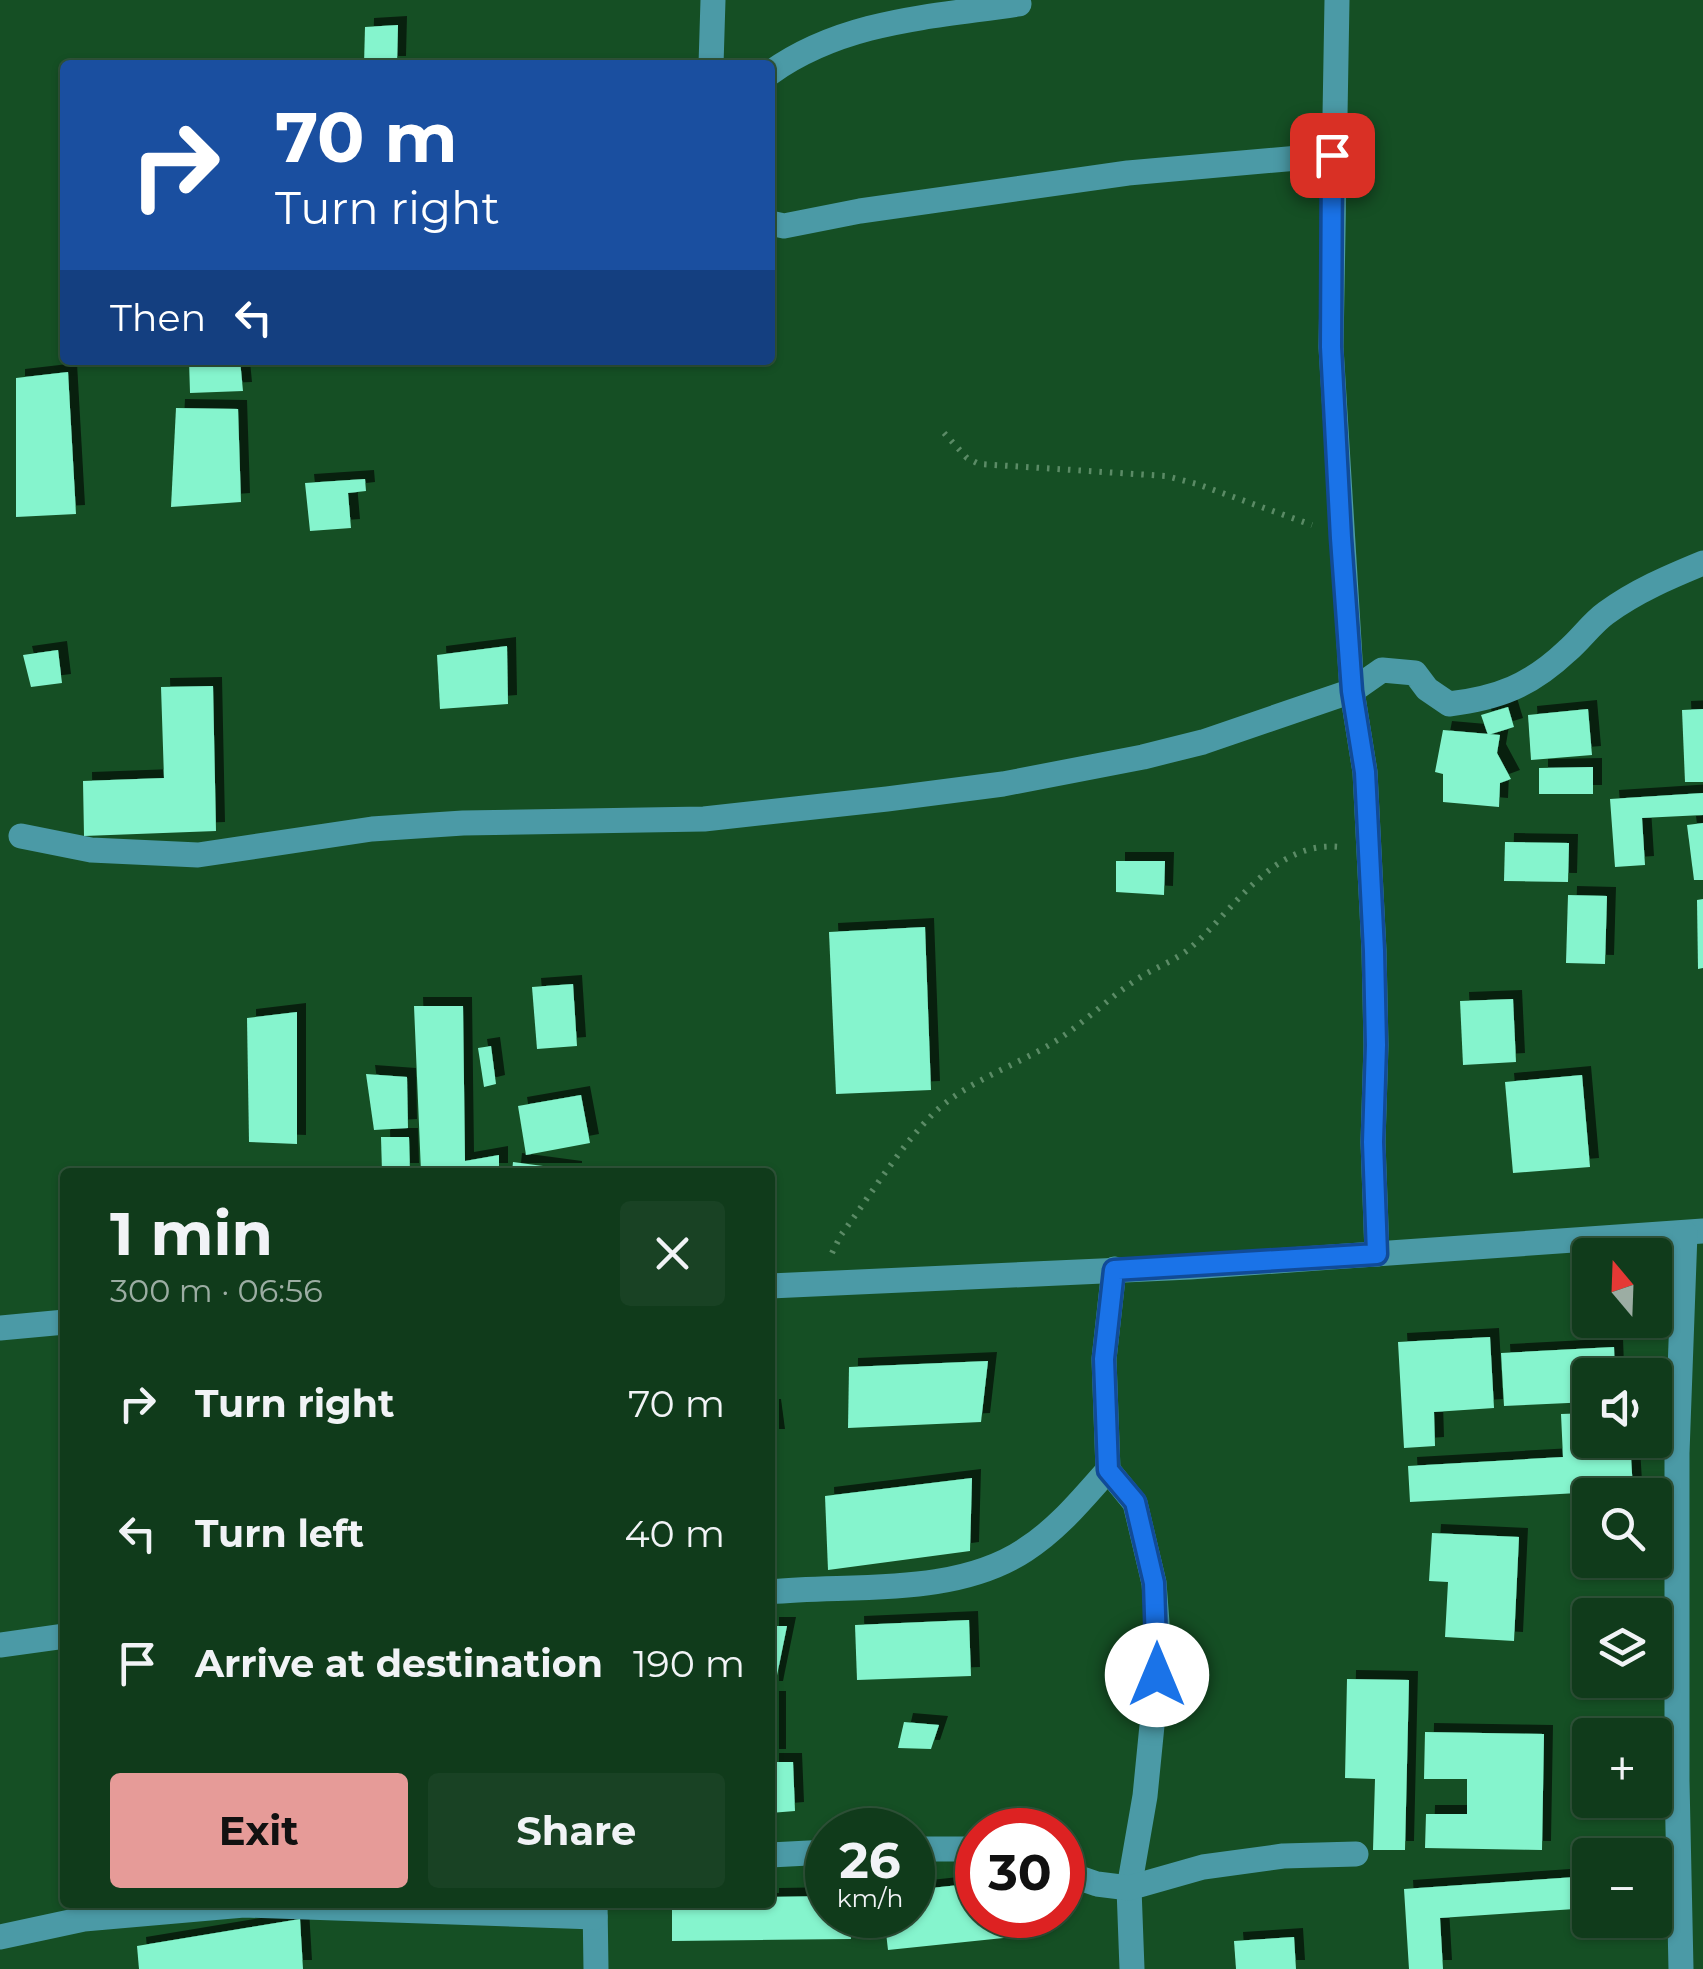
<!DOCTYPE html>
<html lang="en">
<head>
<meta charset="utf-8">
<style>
  :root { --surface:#103b1b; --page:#194224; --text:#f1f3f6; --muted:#9cada3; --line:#30553a; --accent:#e69b98 }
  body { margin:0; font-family:Montserrat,sans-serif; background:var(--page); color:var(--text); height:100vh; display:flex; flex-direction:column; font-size:38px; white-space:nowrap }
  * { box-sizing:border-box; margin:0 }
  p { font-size:32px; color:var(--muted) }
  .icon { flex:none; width:55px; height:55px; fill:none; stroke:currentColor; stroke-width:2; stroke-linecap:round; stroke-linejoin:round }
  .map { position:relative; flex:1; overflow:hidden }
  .drawer { position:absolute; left:60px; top:1168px; width:715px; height:740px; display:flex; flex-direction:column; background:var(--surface); border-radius:10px; box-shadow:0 2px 8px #0004,0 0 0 2px var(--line) }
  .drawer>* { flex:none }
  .banner { position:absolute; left:60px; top:60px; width:715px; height:305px; border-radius:10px; box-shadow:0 2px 8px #0004,0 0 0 2px var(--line); background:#1a4fa0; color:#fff; overflow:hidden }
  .needle { width:65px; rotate:341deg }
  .controls { position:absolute; left:1572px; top:1238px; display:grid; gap:20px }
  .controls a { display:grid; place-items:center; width:100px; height:100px; border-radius:10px; background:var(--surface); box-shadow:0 2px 8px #0004,0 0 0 2px var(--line); font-size:50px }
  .speed { position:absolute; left:805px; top:1808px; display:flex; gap:20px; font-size:50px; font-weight:700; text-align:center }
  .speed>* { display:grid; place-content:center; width:130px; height:130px; border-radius:50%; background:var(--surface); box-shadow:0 2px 8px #0004,0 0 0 2px var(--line); line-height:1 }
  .speed small { font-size:25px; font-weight:400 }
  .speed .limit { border:15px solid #d22; background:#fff; color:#111 }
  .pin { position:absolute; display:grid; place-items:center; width:85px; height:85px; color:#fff; margin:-42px; border-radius:20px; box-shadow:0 5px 15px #0006 }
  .me { position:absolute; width:110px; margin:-55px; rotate:0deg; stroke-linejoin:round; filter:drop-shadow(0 0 8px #0008) }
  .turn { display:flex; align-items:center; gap:35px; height:210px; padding:0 50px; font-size:45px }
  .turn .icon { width:130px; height:130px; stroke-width:2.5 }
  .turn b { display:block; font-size:70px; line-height:85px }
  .then { display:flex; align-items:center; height:95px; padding:0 50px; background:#0003; gap:20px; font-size:38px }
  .round { display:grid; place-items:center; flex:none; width:105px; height:105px; border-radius:10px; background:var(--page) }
  .summary { display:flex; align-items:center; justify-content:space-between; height:170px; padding:0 50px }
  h1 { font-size:60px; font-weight:700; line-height:75px }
  .cta { display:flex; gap:20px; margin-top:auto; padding:20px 50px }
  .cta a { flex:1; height:115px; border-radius:10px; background:var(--accent); color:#111; font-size:40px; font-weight:700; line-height:115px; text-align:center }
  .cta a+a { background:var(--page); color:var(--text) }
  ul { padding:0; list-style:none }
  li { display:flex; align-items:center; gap:30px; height:130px; padding:0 50px }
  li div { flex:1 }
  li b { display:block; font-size:38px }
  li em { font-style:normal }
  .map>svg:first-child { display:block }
  .building { fill:#85f4cd; filter:url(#shadow) }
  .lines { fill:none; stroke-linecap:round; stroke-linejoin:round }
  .path { stroke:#5b8b66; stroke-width:6; stroke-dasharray:2.5 8; stroke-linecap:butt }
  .minor { stroke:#4b9aa6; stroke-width:25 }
  .route-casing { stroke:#114b97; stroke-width:25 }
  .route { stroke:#1a73e8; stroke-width:18 }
</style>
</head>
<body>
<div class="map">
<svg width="1703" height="1969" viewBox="0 0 1703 1969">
  <defs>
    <filter id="shadow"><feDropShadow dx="9" dy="-9" stdDeviation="0" flood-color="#0009"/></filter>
  </defs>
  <rect width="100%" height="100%" fill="#154f24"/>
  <!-- building -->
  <g class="building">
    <path d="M398 25 397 65H364L365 27Z"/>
    <path d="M189 360H240L243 391 190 393Z"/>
    <path d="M68 372 76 514 16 517V378Z"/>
    <path d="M176 408 238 409 241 502 171 507Z"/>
    <path d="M365 479 366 491 348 493 351 528 310 531 305 483Z"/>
    <path d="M507 646 508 704 440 709 437 655Z"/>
    <path d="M58 650 62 683 31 687 23 655Z"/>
    <path d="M213 686 216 831 84 836 83 781 164 778 161 687Z"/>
    <path d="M1508 707 1514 727 1488 735 1481 715Z"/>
    <path d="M1588 709 1592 755 1531 760 1528 715Z"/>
    <path d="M1703 709V782H1685L1682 710Z"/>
    <path d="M1443 730 1500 735 1497 753 1511 779 1500 783 1499 807 1443 802V774L1435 772Z"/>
    <path d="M1593 767V794H1539V768Z"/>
    <path d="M1703 793V815L1642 818 1645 865 1615 867 1610 799Z"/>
    <path d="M1703 823V880H1694L1687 825Z"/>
    <path d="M1505 842 1569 843 1568 882 1504 881Z"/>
    <path d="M1116 861H1165L1164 895 1116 892Z"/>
    <path d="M1568 895 1607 896 1605 964 1566 963Z"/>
    <path d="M1703 899V968L1698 969 1697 900Z"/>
    <path d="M925 927 931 1090 836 1094 829 932Z"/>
    <path d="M573 984 577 1046 537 1049 532 987Z"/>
    <path d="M1513 999 1516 1062 1463 1065 1460 1001Z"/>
    <path d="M414 1006H463L465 1161 499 1155V1172H421Z"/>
    <path d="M297 1012V1144L249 1142 247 1018Z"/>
    <path d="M491 1046 496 1084 484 1087 478 1048Z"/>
    <path d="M366 1074 407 1077 408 1128 374 1130Z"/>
    <path d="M1582 1075 1590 1167 1513 1173 1505 1082Z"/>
    <path d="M581 1095 590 1143 526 1155 518 1106Z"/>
    <path d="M381 1137H409L410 1172H382Z"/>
    <path d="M513 1162 573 1170V1172H512Z"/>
    <path d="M1490 1337 1494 1408 1434 1412 1435 1446 1404 1448 1398 1342Z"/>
    <path d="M1614 1347 1615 1375H1590V1402L1504 1406 1501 1353Z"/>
    <path d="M988 1361 981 1422 848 1428 849 1367Z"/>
    <path d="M770 1408H772L776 1438H770Z"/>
    <path d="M1590 1413V1440H1630L1633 1490 1410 1502 1408 1466 1563 1457 1561 1414Z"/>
    <path d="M972 1478 970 1551 828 1570 825 1496Z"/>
    <path d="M1432 1533 1519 1537 1514 1641 1445 1637 1448 1582 1429 1581Z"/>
    <path d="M969 1620 971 1676 857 1680 855 1625Z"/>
    <path d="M770 1626H787L774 1690H770Z"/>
    <path d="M1347 1679 1409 1680 1405 1850H1373L1375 1779 1345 1778Z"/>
    <rect x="770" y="1700" width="7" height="58"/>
    <path d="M904 1722 939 1725 931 1749 898 1748Z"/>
    <path d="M1425 1732 1544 1734 1542 1850 1425 1848 1426 1814H1467V1779H1424Z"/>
    <path d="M770 1762H793L795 1811 770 1813Z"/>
    <path d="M1590 1876V1908L1440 1918 1443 1969H1409L1404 1889Z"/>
    <path d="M978 1883V1915H1010L1013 1937 888 1950 884 1915H912V1890Z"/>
    <path d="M828 1896V1915H850L851 1939 672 1941V1902H770V1897Z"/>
    <path d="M300 1919 303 1969H139L137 1946Z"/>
    <path d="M1294 1937 1296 1969H1236L1234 1941Z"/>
  </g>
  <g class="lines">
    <!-- path -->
    <g class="path">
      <path d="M944 433 967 458 979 464 1166 476 1197 484 1312 525"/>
      <path d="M832 1253 841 1235C870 1196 899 1148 933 1114 964 1083 1014 1066 1051 1044 1081 1026 1107 999 1136 980 1153 968 1173 962 1189 949 1234 911 1273 840 1340 847"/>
    </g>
    <!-- minor -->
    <g class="minor">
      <path d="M1337 0 1331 347 1352 691 1365 772 1374 951 1376 1045 1373 1142 1377 1254"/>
      <path d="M711 65 713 0"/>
      <path d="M770 73C844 20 933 17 1019 4"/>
      <path d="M770 223 784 226 860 211 1128 173 1332 155"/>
      <path d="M21 836 91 850 198 855 372 829 463 823 704 819 887 799 1003 784 1143 757 1203 742 1352 691 1382 670 1415 673 1427 689 1449 704C1498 698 1530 686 1567 651 1581 639 1592 623 1606 613 1636 591 1669 577 1703 563"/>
      <path d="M1114 1269 1104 1359 1108 1470 1135 1503 1154 1583 1157 1623V1675L1145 1796 1129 1888 1132 1969"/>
      <path d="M770 1286 1190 1267 1703 1231"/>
      <path d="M0 1328 65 1322"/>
      <path d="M770 1592C851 1584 954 1597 1025 1550 1058 1529 1082 1499 1108 1470"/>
      <path d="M0 1645 65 1636"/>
      <path d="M912 1849H978"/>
      <path d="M770 1855 828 1852"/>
      <path d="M1062 1872 1097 1884 1129 1888 1203 1867 1283 1856 1356 1854"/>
      <path d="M595 1902 596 1969"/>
      <path d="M0 1937 84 1919 244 1905 595 1917"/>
      <path d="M1681 1969 1677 1781V1453L1685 1233"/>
    </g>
  </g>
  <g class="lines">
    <defs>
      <path id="route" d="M1157 1675 1154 1583 1135 1502 1108 1470 1104 1359 1114 1270 1377 1254 1373 1142 1376 1045 1374 951 1365 772 1352 691 1341 538 1331 347 1332 155"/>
    </defs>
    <!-- route casing -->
    <use href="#route" class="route-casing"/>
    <!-- route -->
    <use href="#route" class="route"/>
  </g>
</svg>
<div class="controls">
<a><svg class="needle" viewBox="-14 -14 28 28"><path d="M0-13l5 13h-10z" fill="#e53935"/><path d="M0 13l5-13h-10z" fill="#9cada3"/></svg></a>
<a><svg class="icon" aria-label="sound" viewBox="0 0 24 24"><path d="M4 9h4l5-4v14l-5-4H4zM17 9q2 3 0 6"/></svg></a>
<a><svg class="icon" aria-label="search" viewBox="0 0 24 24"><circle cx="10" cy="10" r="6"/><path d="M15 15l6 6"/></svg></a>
<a><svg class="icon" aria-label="layers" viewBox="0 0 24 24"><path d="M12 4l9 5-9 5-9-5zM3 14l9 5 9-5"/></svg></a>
<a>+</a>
<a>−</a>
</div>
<div class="speed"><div>26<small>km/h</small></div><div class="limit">30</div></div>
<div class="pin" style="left:1332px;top:155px;background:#d93025"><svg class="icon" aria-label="arrive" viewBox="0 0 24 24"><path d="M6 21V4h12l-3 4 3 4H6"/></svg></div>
<svg class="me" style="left:1157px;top:1675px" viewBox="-20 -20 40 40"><circle r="19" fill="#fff"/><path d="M0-13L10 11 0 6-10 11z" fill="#1a73e8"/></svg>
<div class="banner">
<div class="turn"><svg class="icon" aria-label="right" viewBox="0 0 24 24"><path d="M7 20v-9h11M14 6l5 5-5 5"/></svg><div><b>70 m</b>Turn right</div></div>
<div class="then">Then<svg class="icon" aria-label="left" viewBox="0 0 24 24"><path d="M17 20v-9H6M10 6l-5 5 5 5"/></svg></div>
</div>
<section class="drawer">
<div class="summary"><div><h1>1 min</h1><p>300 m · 06:56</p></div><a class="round"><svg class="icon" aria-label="close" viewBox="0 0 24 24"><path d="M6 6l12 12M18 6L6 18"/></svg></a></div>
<ul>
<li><svg class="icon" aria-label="right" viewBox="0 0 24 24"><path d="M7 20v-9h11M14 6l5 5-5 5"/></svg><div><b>Turn right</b></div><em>70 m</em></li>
<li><svg class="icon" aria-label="left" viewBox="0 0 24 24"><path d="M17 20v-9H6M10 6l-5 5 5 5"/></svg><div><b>Turn left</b></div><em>40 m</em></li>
<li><svg class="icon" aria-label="arrive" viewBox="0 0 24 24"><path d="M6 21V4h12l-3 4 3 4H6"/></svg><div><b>Arrive at destination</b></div><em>190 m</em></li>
</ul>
<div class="cta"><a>Exit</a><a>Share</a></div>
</section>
</div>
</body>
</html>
